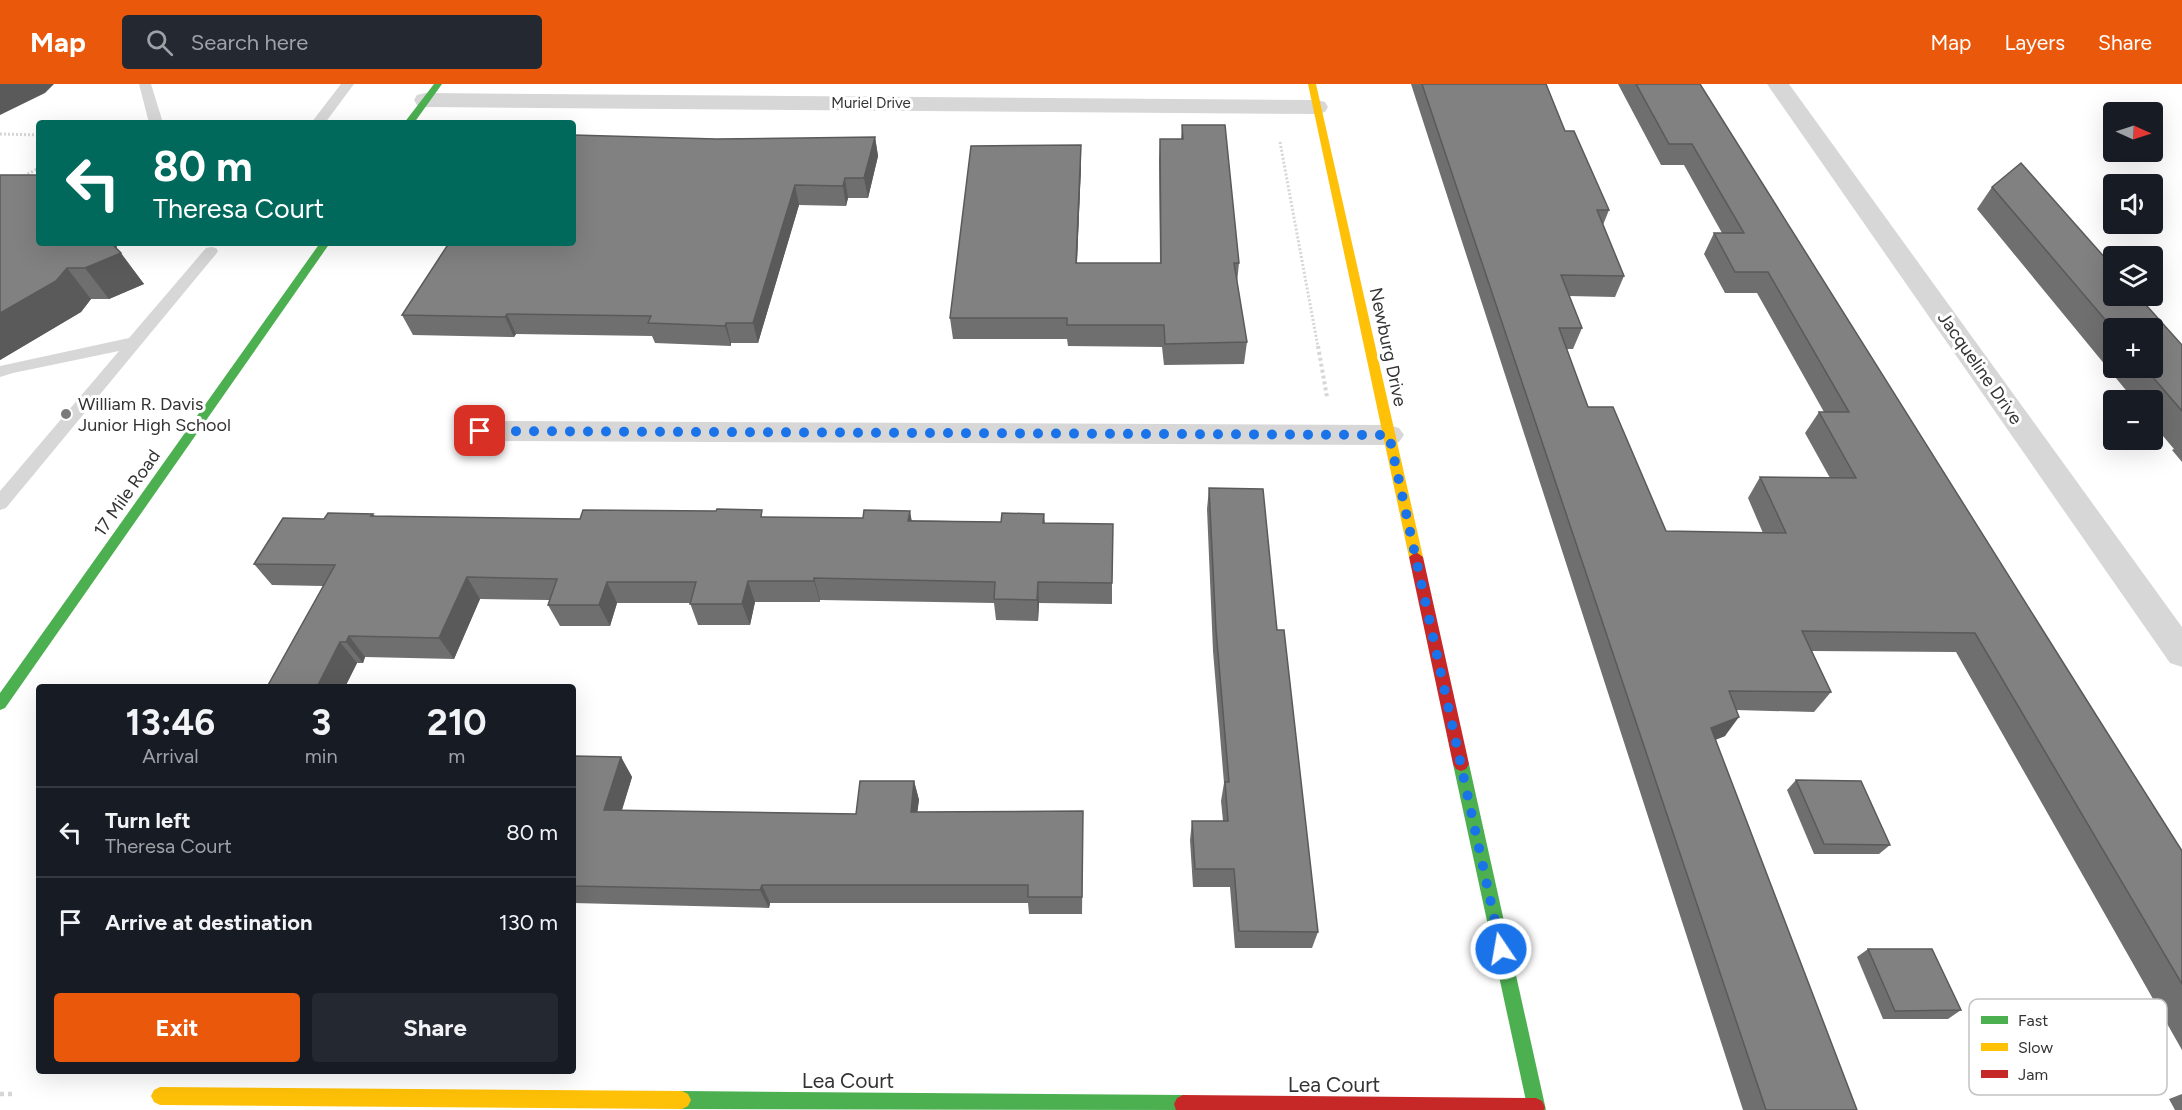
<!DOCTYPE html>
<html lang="en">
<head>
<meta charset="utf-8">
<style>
  :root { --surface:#171b24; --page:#242831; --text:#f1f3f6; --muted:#9ea1a6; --line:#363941; --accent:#ea580c }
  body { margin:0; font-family:Figtree,sans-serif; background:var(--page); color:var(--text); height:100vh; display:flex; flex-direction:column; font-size:22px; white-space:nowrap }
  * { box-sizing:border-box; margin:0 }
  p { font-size:20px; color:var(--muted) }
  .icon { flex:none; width:33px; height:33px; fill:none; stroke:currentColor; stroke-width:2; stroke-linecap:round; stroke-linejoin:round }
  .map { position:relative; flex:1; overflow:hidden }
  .side { position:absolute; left:36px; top:600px; width:540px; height:390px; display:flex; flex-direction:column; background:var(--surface); border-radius:6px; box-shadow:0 6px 24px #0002 }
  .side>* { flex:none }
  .top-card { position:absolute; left:36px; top:36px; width:540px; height:126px; border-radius:6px; box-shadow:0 6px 24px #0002; background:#00695c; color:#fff; overflow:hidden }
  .needle { width:39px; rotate:93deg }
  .fabs { position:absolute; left:2103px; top:18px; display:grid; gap:12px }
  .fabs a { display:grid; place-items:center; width:60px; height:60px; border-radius:6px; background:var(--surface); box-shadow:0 6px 24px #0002; font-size:30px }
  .pin { position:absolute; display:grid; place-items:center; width:51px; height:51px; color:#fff; margin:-26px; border-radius:12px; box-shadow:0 3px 9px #0006 }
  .me { position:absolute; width:66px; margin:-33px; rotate:348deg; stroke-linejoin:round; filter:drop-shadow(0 0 4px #0008) }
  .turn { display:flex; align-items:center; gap:21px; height:126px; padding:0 18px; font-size:27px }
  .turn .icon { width:78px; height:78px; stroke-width:2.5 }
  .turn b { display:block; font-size:42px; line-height:51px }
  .eta { display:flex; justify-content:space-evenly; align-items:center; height:102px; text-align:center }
  .eta b { font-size:36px; font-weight:700; line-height:42px }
  .cta { display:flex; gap:12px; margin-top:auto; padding:12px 18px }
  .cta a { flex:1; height:69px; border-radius:6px; background:var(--accent); color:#fff; font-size:24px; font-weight:700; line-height:69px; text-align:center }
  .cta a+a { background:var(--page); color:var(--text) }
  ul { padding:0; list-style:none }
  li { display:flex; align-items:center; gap:18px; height:90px; padding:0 18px; border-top:2px solid var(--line) }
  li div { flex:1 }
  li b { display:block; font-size:22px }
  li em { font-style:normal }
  header { display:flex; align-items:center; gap:36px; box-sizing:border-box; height:84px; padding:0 30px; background:var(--accent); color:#fff }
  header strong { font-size:28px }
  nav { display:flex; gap:33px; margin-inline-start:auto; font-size:21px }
  .search { width:420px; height:54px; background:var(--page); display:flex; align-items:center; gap:15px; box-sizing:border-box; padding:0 21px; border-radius:6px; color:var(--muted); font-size:22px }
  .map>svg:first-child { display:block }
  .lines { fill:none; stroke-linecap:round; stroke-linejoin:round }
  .path-far2 { stroke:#d6d6d6; stroke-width:3; stroke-dasharray:2 2; stroke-linecap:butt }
  .path-far1 { stroke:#d6d6d6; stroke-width:4; stroke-dasharray:3 3; stroke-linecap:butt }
  .path { stroke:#d6d6d6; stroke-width:4.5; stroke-dasharray:4 4; stroke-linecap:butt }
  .lane { fill:#d7d7d7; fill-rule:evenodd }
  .street { fill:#d7d7d7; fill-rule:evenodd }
  .fast { fill:#4caf50; fill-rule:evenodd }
  .slow { fill:#ffc107; fill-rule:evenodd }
  .jam { fill:#c62828; fill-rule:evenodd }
  .wall { fill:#6f6f6f; fill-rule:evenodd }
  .shaded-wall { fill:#5a5a5a }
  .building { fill:#818181; stroke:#5a5a5a; stroke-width:1.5 }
  .route { stroke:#1a73e8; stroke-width:10; stroke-dasharray:0 18 }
  .poi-dot { fill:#7a7a7a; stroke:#fff; stroke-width:2 }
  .labels { text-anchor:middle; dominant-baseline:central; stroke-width:6; stroke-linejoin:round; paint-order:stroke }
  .far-street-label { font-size:15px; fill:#333; stroke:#fff }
  .street-label { font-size:18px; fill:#333; stroke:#fff }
  .poi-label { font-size:18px; fill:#333; stroke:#fff; text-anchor:start }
  .near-street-label { font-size:21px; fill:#333; stroke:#fff }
  .key { fill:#fff; stroke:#c2c2c2; stroke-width:1.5 }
  .key-label { font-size:16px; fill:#333 }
</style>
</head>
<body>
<header>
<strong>Map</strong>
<div class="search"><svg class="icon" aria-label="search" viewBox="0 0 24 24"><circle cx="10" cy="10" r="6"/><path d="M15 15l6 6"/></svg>Search here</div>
<nav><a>Map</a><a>Layers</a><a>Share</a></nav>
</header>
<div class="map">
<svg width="2182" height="1026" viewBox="0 0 2182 1026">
  <rect width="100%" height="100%" fill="#fff"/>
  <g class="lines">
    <!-- path-far2 -->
    <g class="path-far2">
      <path d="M0 50 39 51"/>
      <path d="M1280 58 1318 263"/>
      <path d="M24 92 39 84"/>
    </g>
    <!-- path-far1 -->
    <path class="path-far1" d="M1318 262 1327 313"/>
    <!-- path -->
    <path class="path" d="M0 1010H12"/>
    <!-- lane -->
    <g class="lane">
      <path d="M139 0H151L163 39H149Z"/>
      <path d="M341 0H354L325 39H311Z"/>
      <path d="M211 163 216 164 218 167 216 170 6 424 0 426V407L119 267 13 289 0 293V282L129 254 206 164Z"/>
    </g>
    <!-- street -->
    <g class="street">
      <path d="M1767 0H1789L2182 543V583L2170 579Z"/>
      <path d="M425 9 1317 16 1325 18 1328 23 1325 28 1317 30 425 23 417 21 414 16 417 11Z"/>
      <path d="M480 337 1389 341 1399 344 1404 351 1399 358 1389 361 480 357 470 354 465 347 470 340Z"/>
    </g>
    <!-- fast -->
    <g class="fast">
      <path d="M434 0H442L414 39H404Z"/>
      <path d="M320 159H330L5 624 0 626V609Z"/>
      <path d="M1461 673 1466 675 1469 680 1546 1026H1528L1453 680 1456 675Z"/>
      <path d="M682 1007 1183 1011 1189 1014 1192 1020 1190 1026 682 1025 676 1022 673 1016 676 1010Z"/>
    </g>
    <!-- slow -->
    <g class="slow">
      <path d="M1308 0H1316L1423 473 1416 478 1409 473Z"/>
      <path d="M160 1003 682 1007 688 1010 691 1016 688 1022 682 1025 160 1021 154 1018 151 1012 154 1006Z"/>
    </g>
    <!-- jam -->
    <g class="jam">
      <path d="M1416 468 1423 473 1469 680 1466 685 1461 687 1456 685 1453 680 1409 473Z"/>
      <path d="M1183 1011 1536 1014 1542 1017 1545 1023 1544 1026H1176L1174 1020 1177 1014Z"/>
    </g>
  </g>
  <!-- wall -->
  <g class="wall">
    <path d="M1411 0H1546L1565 47 1609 126 1603 141 1624 192 1615 213 1569 212 1582 244 1573 265H1566L1588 323 1666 447 1763 449 1748 414 1760 393 1830 394 1805 349 1819 328H1824L1757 209H1725L1704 170 1714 149H1722L1684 81H1661L1618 0H1700L2096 631 2182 767V966L1956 568 1812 567 1831 608 1814 628 1736 626 1725 652 1715 656 1857 1026H1743Z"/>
    <path d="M1182 41 1239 179 1237 199 1247 258 1244 280 1164 281 1162 263 1068 262 1067 255H953L950 234 1081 82 1077 179H1160L1159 76 1160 55H1181Z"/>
    <path d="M875 53 878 72 868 114H848L846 122 799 121 758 259H731V262L655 259 652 252 516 250 514 253 413 251 402 231Z"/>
    <path d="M0 91 116 159 117 165 144 200 109 215H91L81 228 0 276Z"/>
    <path d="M1992 103 2182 261V378L2172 366 2174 365 2152 339V316H2134L1977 125ZM2114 244 2152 284H2114Z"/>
    <path d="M1209 404 1277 546 1318 848 1312 864H1235L1230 803H1193L1190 756 1192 737H1223L1221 717 1224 699 1213 567 1207 425Z"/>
    <path d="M373 430 375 432 580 435 765 433 1001 438 1044 430 1045 439 1112 499V520L1039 519 1038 537 996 536 994 519 820 516V518H755L750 541H698L690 519H617L610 542H560L548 521 550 516 480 515 454 575 365 573 363 579H357L345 603 323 502 272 501 254 480 324 435Z"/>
    <path d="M573 672 621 673 632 693 622 726 856 730 914 697 919 716 917 728 1083 746 1082 830H1029L1028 819H770L769 824 573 819Z"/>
    <path d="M1796 696 1890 761 1879 770H1814L1787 706Z"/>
    <path d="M1868 865 1961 926 1948 935H1883L1857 873Z"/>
    <path d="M2182 1010V1026H2175L2169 1015Z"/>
  </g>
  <!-- shaded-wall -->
  <g class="shaded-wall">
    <path d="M0 0H54L45 9 0 31Z"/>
    <path d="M875 53 878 72 868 114 864 94Z"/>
    <path d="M1081 61V82L1076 200V179Z"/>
    <path d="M845 94 848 114 846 122 843 102Z"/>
    <path d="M795 101 799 121 758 259 753 239Z"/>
    <path d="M108 159H116L118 170 121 169 144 200 109 215 85 184Z"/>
    <path d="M67 184 91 215 81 228 0 276V229Z"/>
    <path d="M507 230 516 250 514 253 505 233Z"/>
    <path d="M726 239 731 259V262L725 242Z"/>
    <path d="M910 427 914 449 908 437Z"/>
    <path d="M467 493 480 515 454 575 439 554Z"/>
    <path d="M814 494 820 516V518L814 497Z"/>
    <path d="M748 497 755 518 750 541 742 520Z"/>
    <path d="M607 498 617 519 610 542 599 521Z"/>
    <path d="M1038 498 1039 519 1038 537 1037 516Z"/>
    <path d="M349 552 365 573 363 579 346 558Z"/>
    <path d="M340 558 357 579 345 603H317Z"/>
    <path d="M1739 633 1725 652 1697 663 1711 644Z"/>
    <path d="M621 673 632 693 616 745 604 726Z"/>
    <path d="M914 697 919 716 915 746 911 728Z"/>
    <path d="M762 801 770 819 769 824 760 806Z"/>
  </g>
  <!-- building -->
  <g class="building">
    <path d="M1422 0H1546L1565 47H1574L1609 126H1597L1624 192 1561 191 1582 244H1559L1588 323H1613L1666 447 1786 449 1760 393 1856 394 1819 328H1849L1768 188H1735L1714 149H1744L1692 60H1669L1636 0H1700L2096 631 2182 767V900L1975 549 1802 547 1831 608 1729 607 1739 633 1711 644 1857 1026H1766Z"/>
    <path d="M1182 41H1225L1239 179H1234L1247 258 1165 260 1164 241H1067V234H950L971 62 1081 61 1076 179H1161L1160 55H1183Z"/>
    <path d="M573 51 716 55 875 53 864 94H845L843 102 795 101 753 239H726L725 242 648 239 651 232 507 230 505 233 402 231 449 159H573Z"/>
    <path d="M2021 79 2114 184V212H2138L2182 261V327L2145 284H2152V244H2114V246L1992 103Z"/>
    <path d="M0 91H39V159H111L121 169 85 184H67L56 197 0 229Z"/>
    <path d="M1209 404 1263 405 1277 546H1284L1318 848 1239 847 1234 785H1195L1192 737H1228L1225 698H1229L1216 546Z"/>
    <path d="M717 425 762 426 761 433 863 434 864 426 910 427 908 437 1001 438 1002 429 1044 430 1043 439 1113 440 1112 499 1038 498 1037 516 994 515 995 498 814 494V497H748L742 520H690L696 498H607L599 521H548L557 495 467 493 439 554 349 552 346 558H340L317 603H267L335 481 254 480 283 434 324 435 328 429 373 430 371 432 580 435 583 426 716 427Z"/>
    <path d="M573 672 621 673 604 726 856 730 860 697H914L911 728 1083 727 1082 813H1028V801H762L760 806 573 802Z"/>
    <path d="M1796 696 1861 697 1890 761 1824 760Z"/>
    <path d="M1868 865H1932L1961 926 1895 927Z"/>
  </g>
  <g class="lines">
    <!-- route -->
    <path class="route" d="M480 347 1389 351 1501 865"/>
  </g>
  <!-- markers -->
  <circle class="poi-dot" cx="66" cy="330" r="6"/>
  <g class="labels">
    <!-- far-street labels -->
    <g class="far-street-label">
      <text x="871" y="19">Muriel Drive</text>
    </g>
    <!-- street labels -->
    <g class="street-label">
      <text transform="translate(1388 263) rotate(78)">Newburg Drive</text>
      <text transform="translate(1980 284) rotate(55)">Jacqueline Drive</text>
      <text transform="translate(127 409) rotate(-55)">17 Mile Road</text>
    </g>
    <!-- poi labels -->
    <g class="poi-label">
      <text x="78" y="320">William R. Davis<tspan x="78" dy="21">Junior High School</tspan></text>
    </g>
    <!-- near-street labels -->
    <g class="near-street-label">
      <text x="848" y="996">Lea Court</text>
      <text x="1334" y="1000">Lea Court</text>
    </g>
  </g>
  <!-- legend -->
  <rect x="1969" y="915" width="198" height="96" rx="9" class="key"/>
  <rect x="1981" y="932" width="27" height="8" fill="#4caf50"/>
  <rect x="1981" y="959" width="27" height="8" fill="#ffc107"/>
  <rect x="1981" y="986" width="27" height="8" fill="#c62828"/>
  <g class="key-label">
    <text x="2018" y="942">Fast</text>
    <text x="2018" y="969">Slow</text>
    <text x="2018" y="996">Jam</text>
  </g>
</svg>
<div class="fabs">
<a><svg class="needle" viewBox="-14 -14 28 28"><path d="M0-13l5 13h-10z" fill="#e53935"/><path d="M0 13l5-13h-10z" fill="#9ea1a6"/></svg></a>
<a><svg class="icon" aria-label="sound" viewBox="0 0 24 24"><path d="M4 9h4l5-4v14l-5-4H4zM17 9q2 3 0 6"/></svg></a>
<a><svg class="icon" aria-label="layers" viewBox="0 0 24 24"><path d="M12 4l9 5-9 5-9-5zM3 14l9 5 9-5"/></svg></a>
<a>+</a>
<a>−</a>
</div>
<div class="pin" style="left:480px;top:347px;background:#d93025"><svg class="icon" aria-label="arrive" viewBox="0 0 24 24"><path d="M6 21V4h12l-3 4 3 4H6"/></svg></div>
<svg class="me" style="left:1501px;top:865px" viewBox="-20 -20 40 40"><circle r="17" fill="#1a73e8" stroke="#fff" stroke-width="3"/><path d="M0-11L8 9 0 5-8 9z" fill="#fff"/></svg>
<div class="top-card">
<div class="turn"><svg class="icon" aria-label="left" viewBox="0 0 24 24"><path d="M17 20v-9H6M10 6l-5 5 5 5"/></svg><div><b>80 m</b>Theresa Court</div></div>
</div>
<section class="side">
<div class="eta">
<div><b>13:46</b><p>Arrival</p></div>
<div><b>3</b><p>min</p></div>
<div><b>210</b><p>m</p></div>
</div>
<ul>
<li><svg class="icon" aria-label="left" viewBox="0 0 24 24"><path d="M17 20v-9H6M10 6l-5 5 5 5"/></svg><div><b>Turn left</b><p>Theresa Court</p></div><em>80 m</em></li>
<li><svg class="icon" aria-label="arrive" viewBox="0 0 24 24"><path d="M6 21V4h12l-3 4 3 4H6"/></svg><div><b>Arrive at destination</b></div><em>130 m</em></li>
</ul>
<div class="cta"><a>Exit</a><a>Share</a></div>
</section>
</div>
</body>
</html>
